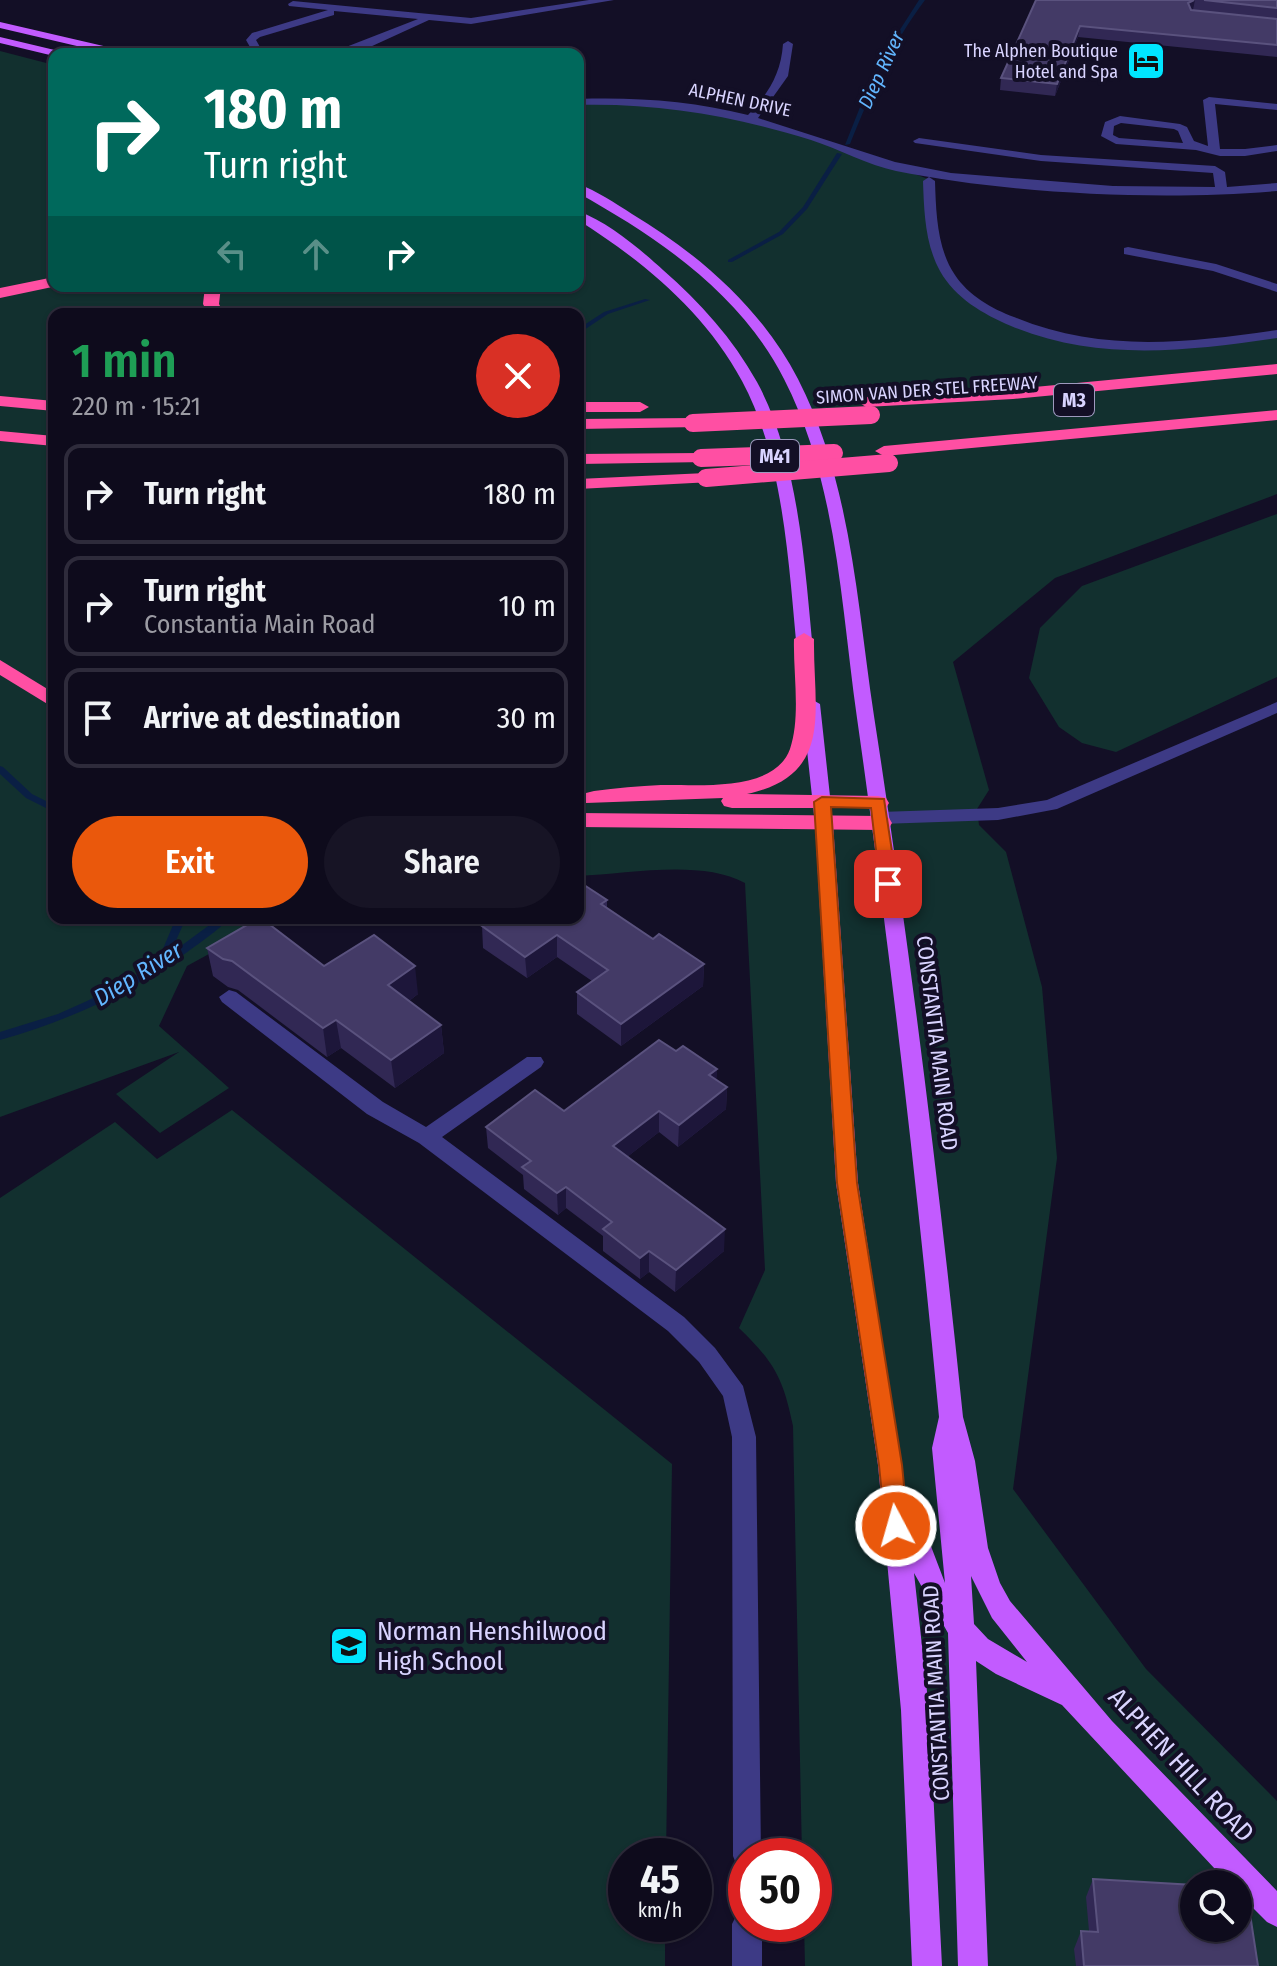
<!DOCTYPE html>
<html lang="en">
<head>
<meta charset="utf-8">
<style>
  :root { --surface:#0e0b1c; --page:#171425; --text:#f1f3f6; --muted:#9b9ba3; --line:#2e2b3b; --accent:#ea580c }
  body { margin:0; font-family:"Fira Sans Condensed",sans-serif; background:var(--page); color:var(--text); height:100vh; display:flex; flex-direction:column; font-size:30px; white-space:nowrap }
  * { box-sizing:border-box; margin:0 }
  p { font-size:26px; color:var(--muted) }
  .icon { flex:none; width:44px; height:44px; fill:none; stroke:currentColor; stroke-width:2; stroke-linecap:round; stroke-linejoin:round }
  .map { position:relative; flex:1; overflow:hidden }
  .sheet { position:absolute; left:48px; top:308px; width:536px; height:616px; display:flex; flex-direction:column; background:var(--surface); border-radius:16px; box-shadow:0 2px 6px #0004,0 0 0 2px var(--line) }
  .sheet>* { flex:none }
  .guide { position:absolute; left:48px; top:48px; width:536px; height:244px; border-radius:16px; box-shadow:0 2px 6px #0004,0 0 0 2px var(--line); background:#00695c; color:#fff; overflow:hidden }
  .fabs { position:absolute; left:1180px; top:1870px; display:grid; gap:16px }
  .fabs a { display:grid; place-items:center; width:72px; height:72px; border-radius:50%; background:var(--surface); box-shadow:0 2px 6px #0004,0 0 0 2px var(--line); font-size:40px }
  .speed { position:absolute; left:608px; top:1838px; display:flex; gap:16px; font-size:40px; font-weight:700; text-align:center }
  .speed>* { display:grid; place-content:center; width:104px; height:104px; border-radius:50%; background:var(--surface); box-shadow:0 2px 6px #0004,0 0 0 2px var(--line); line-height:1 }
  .speed small { font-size:20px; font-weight:400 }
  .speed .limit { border:12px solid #d22; background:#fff; color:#111 }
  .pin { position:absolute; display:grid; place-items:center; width:68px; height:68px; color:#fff; margin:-34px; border-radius:16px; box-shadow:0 4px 12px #0006 }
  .me { position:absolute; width:88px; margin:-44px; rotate:354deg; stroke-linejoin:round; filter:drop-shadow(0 0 6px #0008) }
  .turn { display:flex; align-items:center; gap:28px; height:168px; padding:0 24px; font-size:36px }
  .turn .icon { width:104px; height:104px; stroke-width:2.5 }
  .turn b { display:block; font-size:56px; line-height:68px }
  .lanes { display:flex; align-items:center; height:76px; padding:0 24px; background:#0003; justify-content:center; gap:40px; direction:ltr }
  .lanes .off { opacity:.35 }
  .round { display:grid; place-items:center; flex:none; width:84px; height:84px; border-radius:42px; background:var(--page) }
  .summary { display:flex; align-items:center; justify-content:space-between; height:136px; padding:0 24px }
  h1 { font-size:48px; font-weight:600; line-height:60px; color:#1e9e55 }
  .button { display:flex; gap:16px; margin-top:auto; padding:16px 24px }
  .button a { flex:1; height:92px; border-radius:48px; background:var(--accent); color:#fff; font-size:32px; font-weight:600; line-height:92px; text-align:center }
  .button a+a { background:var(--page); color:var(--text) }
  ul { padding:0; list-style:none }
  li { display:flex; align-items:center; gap:24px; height:100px; margin:0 16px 12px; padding:0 8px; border:4px solid var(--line); border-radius:16px }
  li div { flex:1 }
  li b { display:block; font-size:30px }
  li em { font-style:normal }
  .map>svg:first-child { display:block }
  .green { fill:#12302f; fill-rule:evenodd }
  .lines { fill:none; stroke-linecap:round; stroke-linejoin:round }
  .stream { fill:#0a1f44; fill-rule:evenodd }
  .minor { fill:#3d3a85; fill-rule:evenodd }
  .major { fill:#c25bff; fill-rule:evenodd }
  .highway { fill:#ff4fa3; fill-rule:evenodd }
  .highway-bridge { stroke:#ff4fa3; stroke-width:18 }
  .wall { fill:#312854 }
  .shaded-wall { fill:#1d163a }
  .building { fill:#433a66; stroke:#5a527e; stroke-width:2 }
  .route { fill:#ea580c; stroke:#983908; stroke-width:2 }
  .labels { text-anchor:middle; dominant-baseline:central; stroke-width:8; stroke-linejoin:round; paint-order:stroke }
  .far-poi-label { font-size:18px; fill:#d9d4ff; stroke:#130f26; text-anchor:end }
  .far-street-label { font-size:18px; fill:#d9d4ff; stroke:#130f26 }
  .far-water-label { font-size:20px; font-style:italic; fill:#62b6ff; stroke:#130f26 }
  .shield { fill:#130f26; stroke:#9e99be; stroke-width:2 }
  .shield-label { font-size:20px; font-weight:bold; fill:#d9d4ff }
  .street-label { font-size:22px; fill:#d9d4ff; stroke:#130f26 }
  .water-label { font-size:24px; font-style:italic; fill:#62b6ff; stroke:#130f26 }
  .near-poi-label { font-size:26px; fill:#d9d4ff; stroke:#130f26; text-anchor:start }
  .near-street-label { font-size:26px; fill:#d9d4ff; stroke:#130f26 }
</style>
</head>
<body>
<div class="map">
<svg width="1277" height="1966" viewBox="0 0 1277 1966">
  <rect width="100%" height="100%" fill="#130f26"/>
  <!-- green -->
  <g class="green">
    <path d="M0 51 54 65V286H578V102C699 97 816 137 928 179L937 247 959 288 1023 327 1112 348 1277 334V494L1055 578 953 662 989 790 977 809 979 825 1006 852 1042 987 1057 1158 1013 1489 1146 1669 1277 1801V1966H805L804 1924H814V1856H802L793 1426C783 1378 775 1363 739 1328L765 1270 745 883C701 859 628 874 578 876V314H54V918H275L187 966 159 1026 229 1088 160 1133 116 1094 179 1052 0 1117ZM1194 1884H1238V1928H1194Z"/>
    <path d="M1277 514V677L1116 752 1082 743 1059 727 1029 678 1040 628 1082 586Z"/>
    <path d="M232 1110 672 1464 666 1856H626V1924H665V1966H0V1198L115 1122 157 1159Z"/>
  </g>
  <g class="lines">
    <!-- stream -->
    <g class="stream">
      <path d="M919 0H925C890 47 872 90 850 144L845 145 868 87 885 53Z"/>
      <path d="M837 153 842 154 807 209 783 234 732 262H728V260L779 232 803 207Z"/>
      <path d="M645 299 650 300 608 314 578 334V329L604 312Z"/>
      <path d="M0 766 3 767 32 794 54 805V812L26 798 0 774Z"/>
      <path d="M176 918H186L170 954 219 918H230C217 931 201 942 186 953 129 993 67 1021 0 1040V1032L58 1014 87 1001 115 987 157 963Z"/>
    </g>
    <!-- minor -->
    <g class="minor">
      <path d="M589 0H614L471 24 429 20 370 47 345 54H328L418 19 334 11V15L260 37 256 40 264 54H254L246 40 252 33 328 10 289 6 288 4 293 1 471 18Z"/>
      <path d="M788 41 793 44 788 76 758 118 895 162 951 173 1113 186 1215 187 1213 173 1041 161 915 143 913 141 919 138 1041 155 1215 166 1225 172 1227 187 1277 183V191C1160 201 1011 194 896 171 868 165 839 149 811 140 734 116 659 103 578 105V99C636 97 692 101 748 115 768 94 781 74 783 44Z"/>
      <path d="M1209 97 1277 104V110L1215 104 1220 149H1245L1277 145V151L1245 156H1220L1196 150 1116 144 1101 136 1105 122 1120 116 1180 124 1187 127 1194 141 1208 146 1203 100ZM1121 123 1174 129 1178 131 1183 143 1119 138 1113 135 1114 126Z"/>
      <path d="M929 177 935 181C936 212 937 249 955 275 968 295 992 309 1014 317 1100 353 1187 343 1277 330V338C1187 351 1098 362 1011 326 983 314 955 298 940 271 925 244 924 211 923 181Z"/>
      <path d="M1128 247 1216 264 1277 284V292L1213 271 1124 254V248Z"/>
      <path d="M1277 702V713L1057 809 998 820 880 824 871 818 880 812 998 808 1047 800Z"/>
      <path d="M229 990 236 992 383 1102 426 1127 527 1057H541L544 1062 541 1067 442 1137 684 1317 715 1348 743 1386 756 1437 761 1856H746V1870L737 1866 733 1856 732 1437 723 1396 699 1362 668 1331 419 1143 367 1114 222 1002 219 997Z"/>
      <path d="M746 1910V1924H762V1966H732V1924L737 1914Z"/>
    </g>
    <!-- major -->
    <g class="major">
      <path d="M0 22 125 51 130 54H111L0 28Z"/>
      <path d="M0 37 63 52 64 54 54 56 0 43Z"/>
      <path d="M578 184C597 191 615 203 632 214 699 254 762 309 798 379 851 482 857 603 874 716 910 949 939 1183 963 1417L975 1461 988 1548 1000 1583 1010 1601 1112 1721 1277 1891V1927L1267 1922 1238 1893V1884H1229L1062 1705 996 1674 976 1661 988 1966H958L948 1633 914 1573 929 1710 942 1966H912L901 1710 878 1465 836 1183 815 824 802 704 811 699 820 704 833 824 858 1183 906 1497 912 1499 916 1507 945 1583 932 1448 939 1417C917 1183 890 950 857 718 841 605 837 482 784 379 741 294 659 238 578 193ZM971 1576 992 1618 1027 1662 988 1639 974 1624Z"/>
      <path d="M578 211C608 222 640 249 663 270 700 302 733 339 757 382 800 461 805 572 814 661L812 665 806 666 798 661C789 572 785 460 742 381 705 312 643 261 578 220Z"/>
    </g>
    <!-- highway -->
    <g class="highway">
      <path d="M54 277V286H57L0 298V288Z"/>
      <path d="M205 286H221L219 304 224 314H208L203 304Z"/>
      <path d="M1277 364V374L1013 399 866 407 858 402 866 397 1013 389Z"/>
      <path d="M0 396 54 401V411L0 406Z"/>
      <path d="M578 402H640L649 407 640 412H578Z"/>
      <path d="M1277 410V420L884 456 875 451 884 446Z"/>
      <path d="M693 418 699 419 702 423 699 427 578 429V419Z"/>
      <path d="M0 431 54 436V446L0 441Z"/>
      <path d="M701 453 707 454 710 458 707 462 578 464V454Z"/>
      <path d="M706 473 715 478 712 482 578 489V479Z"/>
      <path d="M804 633 814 639C813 710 835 775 747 794L878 796 886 798 889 803 886 808H732L724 806 721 801 723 798 586 803 583 798 586 793 594 791C616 788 639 786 661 785 698 784 774 793 790 749 801 717 793 673 794 639Z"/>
      <path d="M0 660 54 693V708L0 675Z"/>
      <path d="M578 813 881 816 889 818 892 823 889 828 881 830 578 827Z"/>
    </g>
    <!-- highway-bridge -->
    <g class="highway-bridge">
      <path d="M693 423 871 415"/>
      <path d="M701 458 834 453"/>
      <path d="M706 478 889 463"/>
    </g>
  </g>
  <!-- wall -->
  <g class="wall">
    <path d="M1036 0H1277V57L1078 37 1055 96 1000 90 1001 78Z"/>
    <path d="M607 900V908L653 939 704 964 703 986 621 1046 577 1014V992L592 981 557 957 527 978 483 948 482 926Z"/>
    <path d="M207 948 324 966 418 994 409 1001 441 1025 444 1053 395 1088 341 1048 327 1057 238 990 228 987 213 976Z"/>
    <path d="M676 1051 717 1069 716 1080 727 1087 726 1109 678 1147 659 1132 627 1157 724 1251 675 1292 649 1272 640 1279 603 1251V1236L566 1208 558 1215 524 1189 523 1175 488 1148 486 1127 564 1111Z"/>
    <path d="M1093 1879 1194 1928 1258 1966H1076L1074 1949 1081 1931H1089L1086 1897Z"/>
  </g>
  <!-- shaded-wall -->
  <g class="shaded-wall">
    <path d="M1194 0H1195L1193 10 1186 14 1188 3Z"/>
    <path d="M1080 26 1078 37 1055 96 1057 84Z"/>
    <path d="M557 935V957L527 978 525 957Z"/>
    <path d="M704 964 703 986 621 1046V1024Z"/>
    <path d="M415 966 418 994 392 1014 388 985Z"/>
    <path d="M336 1020 341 1048 327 1057 323 1028Z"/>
    <path d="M441 1025 444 1053 395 1088 391 1060Z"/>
    <path d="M717 1069 716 1091 709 1075Z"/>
    <path d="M727 1087 726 1109 678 1147 679 1125Z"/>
    <path d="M659 1111V1132L613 1168V1146Z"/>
    <path d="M566 1187V1208L558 1215 557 1193Z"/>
    <path d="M725 1229 724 1251 675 1292 676 1270Z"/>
    <path d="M649 1251V1272L640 1279V1258Z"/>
  </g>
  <!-- building -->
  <g class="building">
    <path d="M1036 0H1194L1188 3 1191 10 1277 19V45L1080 26 1057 84 1001 78Z"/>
    <path d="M1204 0H1277V8Z"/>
    <path d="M578 881 607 900 601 904 653 939 659 934 704 964 621 1024 577 992 608 970 557 935 525 957 482 926 494 918H578Z"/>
    <path d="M259 918H261L324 966 374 935 415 966 388 985 441 1025 391 1060 336 1020 323 1028 232 961 223 959 207 948Z"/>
    <path d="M659 1040 676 1051 683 1046 717 1069 709 1075 727 1087 679 1125 659 1111 613 1146 725 1229 676 1270 649 1251 640 1258 603 1229 612 1222 566 1187 557 1193 522 1167 531 1161 486 1127 535 1090 564 1111Z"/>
    <path d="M1093 1879 1194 1885V1928H1238V1913L1250 1914 1258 1966H1084L1081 1931 1098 1932Z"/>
  </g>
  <!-- route -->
  <path class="route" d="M822 797 884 799 897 884 888 890 880 884 871 808 831 807 857 1183 902 1465 908 1526 905 1534 896 1537 888 1534 885 1526 879 1465 837 1183 814 802Z"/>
  <!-- icons -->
  <defs>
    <symbol id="hotel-square" viewBox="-11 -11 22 22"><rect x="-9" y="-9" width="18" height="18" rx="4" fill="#00e5ff" stroke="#130f26"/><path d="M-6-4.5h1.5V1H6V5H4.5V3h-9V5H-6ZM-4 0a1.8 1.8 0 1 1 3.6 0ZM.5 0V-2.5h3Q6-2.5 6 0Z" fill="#111"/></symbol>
    <symbol id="school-square" viewBox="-11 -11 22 22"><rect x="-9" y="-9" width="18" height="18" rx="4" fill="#00e5ff" stroke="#130f26"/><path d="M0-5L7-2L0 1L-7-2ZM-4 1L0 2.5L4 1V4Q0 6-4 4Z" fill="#111"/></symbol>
  </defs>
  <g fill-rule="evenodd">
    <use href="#hotel-square" x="1124" y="39" width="44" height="44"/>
    <use href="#school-square" x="327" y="1624" width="44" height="44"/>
  </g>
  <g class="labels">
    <!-- far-poi labels -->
    <g class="far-poi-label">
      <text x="1118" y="51">The Alphen Boutique<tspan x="1118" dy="21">Hotel and Spa</tspan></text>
    </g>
    <!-- far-street labels -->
    <g class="far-street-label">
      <text transform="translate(740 100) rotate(12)">ALPHEN DRIVE</text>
      <text transform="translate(927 390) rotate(-4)">SIMON VAN DER STEL FREEWAY</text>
    </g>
    <!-- far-water labels -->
    <g class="far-water-label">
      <text transform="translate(881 70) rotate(-65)">Diep River</text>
    </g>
    <!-- shield labels -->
    <g class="shield">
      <rect x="1054" y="384" width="40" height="32" rx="6"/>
      <rect x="751" y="440" width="48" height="32" rx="6"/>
    </g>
    <g class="shield-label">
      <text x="1074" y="400">M3</text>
      <text x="775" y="456">M41</text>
    </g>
    <!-- street labels -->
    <g class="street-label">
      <text transform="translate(937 1043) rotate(83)">CONSTANTIA MAIN ROAD</text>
      <text transform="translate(936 1693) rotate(-93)">CONSTANTIA MAIN ROAD</text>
    </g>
    <!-- water labels -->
    <g class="water-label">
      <text transform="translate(138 974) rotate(-32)">Diep River</text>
    </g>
    <!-- near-poi labels -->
    <g class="near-poi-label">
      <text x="377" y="1631">Norman Henshilwood<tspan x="377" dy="30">High School</tspan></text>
    </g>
    <!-- near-street labels -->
    <g class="near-street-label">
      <text transform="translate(1181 1765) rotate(47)">ALPHEN HILL ROAD</text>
    </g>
  </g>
</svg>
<div class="fabs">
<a><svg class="icon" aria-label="search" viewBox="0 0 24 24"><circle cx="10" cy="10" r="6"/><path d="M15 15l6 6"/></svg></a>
</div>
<div class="speed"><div>45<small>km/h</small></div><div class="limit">50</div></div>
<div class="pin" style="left:888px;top:884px;background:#d93025"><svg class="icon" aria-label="arrive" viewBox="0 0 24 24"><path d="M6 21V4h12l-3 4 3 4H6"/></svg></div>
<svg class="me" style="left:896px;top:1526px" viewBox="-20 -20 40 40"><circle r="17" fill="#ea580c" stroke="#fff" stroke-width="3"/><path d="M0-11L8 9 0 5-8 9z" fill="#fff"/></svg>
<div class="guide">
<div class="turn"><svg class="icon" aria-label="right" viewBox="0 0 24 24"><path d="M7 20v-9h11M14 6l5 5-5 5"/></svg><div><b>180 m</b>Turn right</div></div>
<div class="lanes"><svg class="icon off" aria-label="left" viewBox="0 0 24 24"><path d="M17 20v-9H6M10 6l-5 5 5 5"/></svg><svg class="icon off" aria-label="ahead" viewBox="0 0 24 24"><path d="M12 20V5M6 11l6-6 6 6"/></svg><svg class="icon" aria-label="right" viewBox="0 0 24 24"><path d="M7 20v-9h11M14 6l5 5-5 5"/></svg></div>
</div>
<section class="sheet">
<div class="summary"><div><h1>1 min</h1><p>220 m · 15:21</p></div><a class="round" style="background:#d93025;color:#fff"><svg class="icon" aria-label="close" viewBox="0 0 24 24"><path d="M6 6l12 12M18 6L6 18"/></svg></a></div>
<ul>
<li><svg class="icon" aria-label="right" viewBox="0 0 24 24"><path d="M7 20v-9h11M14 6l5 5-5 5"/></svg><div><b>Turn right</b></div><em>180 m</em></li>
<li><svg class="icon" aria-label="right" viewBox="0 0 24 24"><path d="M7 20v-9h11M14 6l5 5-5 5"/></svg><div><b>Turn right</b><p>Constantia Main Road</p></div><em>10 m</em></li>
<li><svg class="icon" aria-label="arrive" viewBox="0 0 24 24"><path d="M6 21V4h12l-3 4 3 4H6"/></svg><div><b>Arrive at destination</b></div><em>30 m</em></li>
</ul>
<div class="button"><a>Exit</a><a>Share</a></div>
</section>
</div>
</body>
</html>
